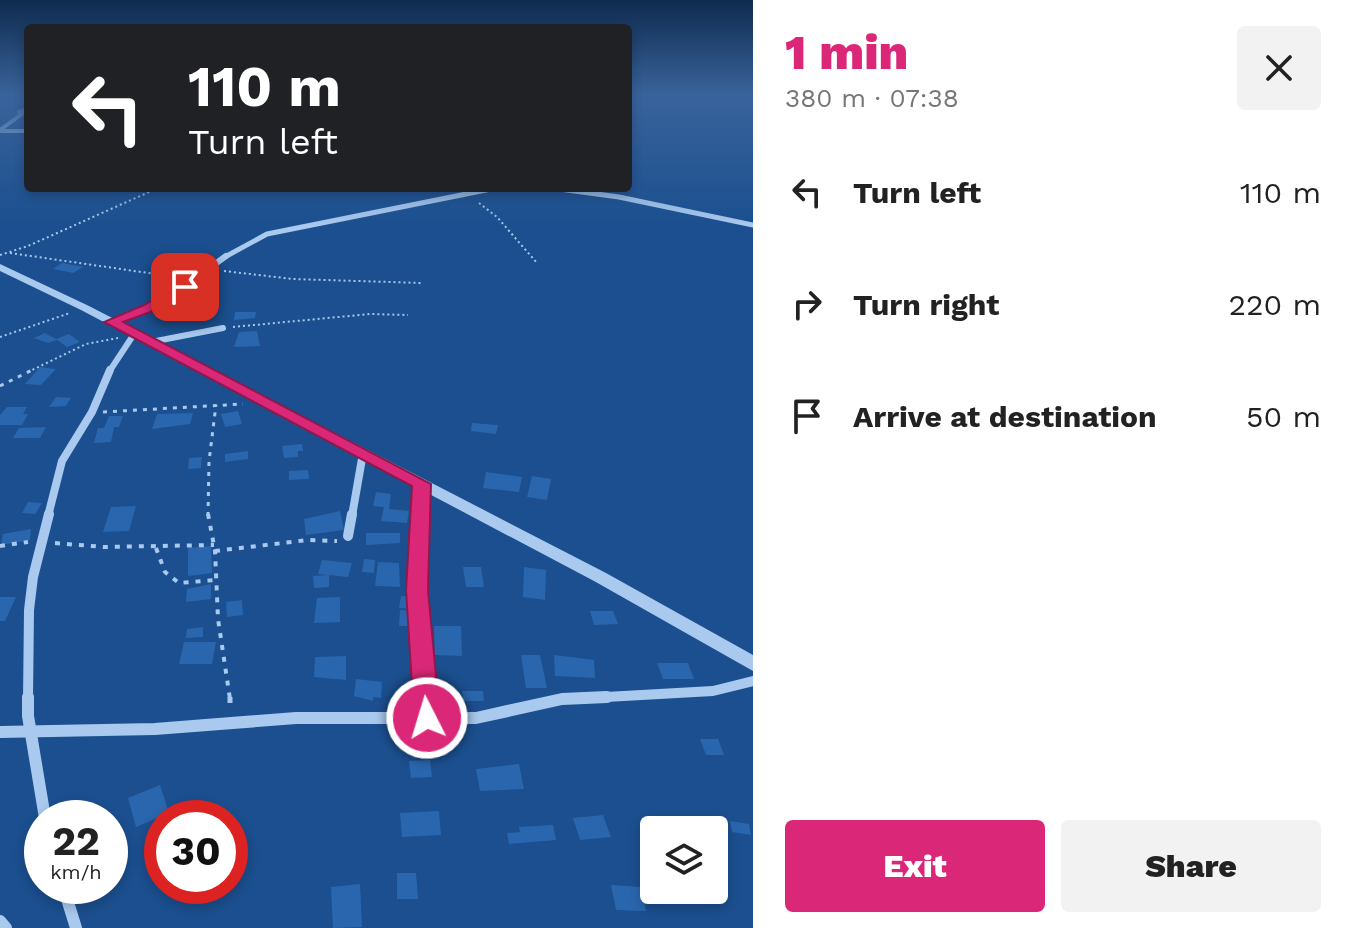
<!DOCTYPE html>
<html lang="en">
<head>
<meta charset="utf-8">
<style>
  :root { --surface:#fff; --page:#f2f2f2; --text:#222; --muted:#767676; --accent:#db2777 }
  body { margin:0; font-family:"Work Sans",sans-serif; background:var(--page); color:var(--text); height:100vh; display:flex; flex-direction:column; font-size:30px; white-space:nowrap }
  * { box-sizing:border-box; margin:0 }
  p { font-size:26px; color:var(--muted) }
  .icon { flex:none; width:44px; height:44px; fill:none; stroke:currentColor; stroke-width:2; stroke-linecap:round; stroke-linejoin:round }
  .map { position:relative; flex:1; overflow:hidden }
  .panel { display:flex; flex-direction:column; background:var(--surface); width:600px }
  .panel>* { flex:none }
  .guide { position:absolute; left:24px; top:24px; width:608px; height:168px; border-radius:8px; box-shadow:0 4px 12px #0003; background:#202124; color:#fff; overflow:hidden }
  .fabs { position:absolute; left:640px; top:816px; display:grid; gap:16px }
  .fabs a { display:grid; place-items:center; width:88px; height:88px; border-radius:8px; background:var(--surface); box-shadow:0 4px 12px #0003; font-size:40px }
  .speed { position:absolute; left:24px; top:800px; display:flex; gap:16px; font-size:40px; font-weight:700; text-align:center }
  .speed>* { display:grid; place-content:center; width:104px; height:104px; border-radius:50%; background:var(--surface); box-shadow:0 4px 12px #0003; line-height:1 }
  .speed small { font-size:20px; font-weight:400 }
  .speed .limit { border:12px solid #d22; background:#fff; color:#111 }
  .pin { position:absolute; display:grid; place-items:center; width:68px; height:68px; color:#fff; margin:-34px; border-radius:16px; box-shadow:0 4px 12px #0006 }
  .me { position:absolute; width:88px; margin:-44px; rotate:355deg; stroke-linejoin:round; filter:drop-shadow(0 0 6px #0008) }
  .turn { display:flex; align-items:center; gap:28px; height:168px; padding:0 32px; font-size:36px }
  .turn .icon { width:104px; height:104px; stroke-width:2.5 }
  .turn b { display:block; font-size:56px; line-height:68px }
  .round { display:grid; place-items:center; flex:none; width:84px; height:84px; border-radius:8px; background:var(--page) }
  .summary { display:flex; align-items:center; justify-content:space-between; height:136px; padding:0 32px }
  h1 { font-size:48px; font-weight:800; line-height:60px; color:var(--accent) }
  .action { display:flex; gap:16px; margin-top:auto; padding:16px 32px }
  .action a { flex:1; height:92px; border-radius:8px; background:var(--accent); color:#fff; font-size:32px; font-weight:800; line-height:92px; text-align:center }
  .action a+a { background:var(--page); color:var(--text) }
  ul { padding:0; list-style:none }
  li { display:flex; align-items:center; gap:24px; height:112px; padding:0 32px }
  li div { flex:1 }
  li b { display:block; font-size:30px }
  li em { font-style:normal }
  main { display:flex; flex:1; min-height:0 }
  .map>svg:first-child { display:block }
  .building { fill:#2a66ad }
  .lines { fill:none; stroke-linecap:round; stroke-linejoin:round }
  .path-far3 { stroke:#a9c9ee; stroke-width:2; stroke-dasharray:2 3; stroke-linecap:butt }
  .path-far2 { stroke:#a9c9ee; stroke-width:3; stroke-dasharray:4 6; stroke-linecap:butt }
  .path-far1 { stroke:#a9c9ee; stroke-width:4; stroke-dasharray:5 7; stroke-linecap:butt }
  .path { stroke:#a9c9ee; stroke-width:5; stroke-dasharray:6 9; stroke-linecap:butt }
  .minor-far5 { stroke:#a9c9ee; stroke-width:4 }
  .minor-far4 { stroke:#a9c9ee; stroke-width:5 }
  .minor-far3 { stroke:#a9c9ee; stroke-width:6 }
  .minor-far2 { stroke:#a9c9ee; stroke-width:8 }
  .minor-far1 { stroke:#a9c9ee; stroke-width:10 }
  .minor { stroke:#a9c9ee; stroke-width:12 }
  .tertiary { fill:#a9c9ee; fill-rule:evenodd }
  .route { fill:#db2777; stroke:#8e194d; stroke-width:2 }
</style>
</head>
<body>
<main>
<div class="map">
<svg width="753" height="928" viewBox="0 0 753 928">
  <rect width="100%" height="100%" fill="#1b4f8f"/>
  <!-- building -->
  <g class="building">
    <path d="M62 263 83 267 73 273 53 269Z"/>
    <path d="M235 312H256L255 318 234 320Z"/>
    <path d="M257 331 260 346 234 347 239 332Z"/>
    <path d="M45 333 56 339 69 334 80 342 67 347 57 340 48 343 34 338Z"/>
    <path d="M40 367 56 369 41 385 25 384Z"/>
    <path d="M56 397 71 398 66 406 49 407Z"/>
    <path d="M7 407H27L23 414H28L22 425H0V415Z"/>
    <path d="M238 411 242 424 225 427 221 414Z"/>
    <path d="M193 413 190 424 152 429 157 414Z"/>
    <path d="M109 416H123L119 427H114L111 442 94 443 98 428H104Z"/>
    <path d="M472 423 498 425 496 434 471 431Z"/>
    <path d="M46 427 40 438H13L19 428Z"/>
    <path d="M302 444 303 451H298V457L284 458 282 446Z"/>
    <path d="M248 451V459L225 462V454Z"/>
    <path d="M202 457 201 468 188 469 189 458Z"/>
    <path d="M308 470 309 479 289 480V471Z"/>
    <path d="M486 472 522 477 519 492 483 488Z"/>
    <path d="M532 476 551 479 547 500 527 497Z"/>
    <path d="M376 492 391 494 389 509 409 511 407 523 381 521 384 507 373 506Z"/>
    <path d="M28 502 42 503 35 514 22 513Z"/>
    <path d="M136 506 129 531 103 532 111 507Z"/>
    <path d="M340 511 344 530 306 535 304 519Z"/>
    <path d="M31 529 30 540 1 545 3 534Z"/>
    <path d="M366 533H400V543L366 545Z"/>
    <path d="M211 546 212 573 188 576V548Z"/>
    <path d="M364 559 375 560 374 573 362 572Z"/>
    <path d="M322 560 352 563 348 577 318 574Z"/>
    <path d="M378 562 399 563 400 587 375 586Z"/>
    <path d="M463 567H481L484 587H466Z"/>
    <path d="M524 567 546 570 545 600 523 597Z"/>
    <path d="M329 575V587L314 588 313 576Z"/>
    <path d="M211 584V599L186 602 187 589Z"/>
    <path d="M401 596 414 597 412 609 399 608Z"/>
    <path d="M0 597H16L5 621H0Z"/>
    <path d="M340 597V622L314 623 317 598Z"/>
    <path d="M242 600 243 615 227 617 226 602Z"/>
    <path d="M400 610 417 611V623H427L428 642H418L417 626H399Z"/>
    <path d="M590 611H613L618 624 594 625Z"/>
    <path d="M434 626H461L462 656 435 655Z"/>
    <path d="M203 627V637L186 638 187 629Z"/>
    <path d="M184 642H216L212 664H179Z"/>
    <path d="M521 655H540L547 688H526Z"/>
    <path d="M554 655 594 660 595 678 555 676Z"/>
    <path d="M346 656V680L314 677 315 657Z"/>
    <path d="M657 663H688L694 679H663Z"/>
    <path d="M356 679 382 682 381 698 373 697V701L354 696Z"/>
    <path d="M462 691H483L484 701H464Z"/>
    <path d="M700 739H718L724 755H706Z"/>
    <path d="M430 760 432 777 411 778 409 761Z"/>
    <path d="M519 764 524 789 480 791 476 769Z"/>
    <path d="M160 785 169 813 136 827 128 798Z"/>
    <path d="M439 811 441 835 402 837 400 813Z"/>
    <path d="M603 815 611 837 580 840 573 818Z"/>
    <path d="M730 821 749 824 751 835 732 832Z"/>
    <path d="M553 825 556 840 509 844 507 833 520 832 519 827Z"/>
    <path d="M397 873H416L418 899H397Z"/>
    <path d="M360 884 362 927 333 928 331 887Z"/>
    <path d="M611 885 641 887 646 911 616 910Z"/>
  </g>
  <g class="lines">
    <!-- path-far3 -->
    <g class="path-far3">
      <path d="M479 203 497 217 537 263"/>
      <path d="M10 253 176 277"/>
      <path d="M0 255 28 246 158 188"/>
      <path d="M224 271 293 279 422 283"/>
      <path d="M233 327 370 314 408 315"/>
      <path d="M0 337 70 313"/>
      <path d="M28 372 86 344 118 338"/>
    </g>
    <!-- path-far2 -->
    <g class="path-far2">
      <path d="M0 386 32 370"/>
      <path d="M103 412 243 404"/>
      <path d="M208 516 209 461 216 405"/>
    </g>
    <!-- path-far1 -->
    <g class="path-far1">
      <path d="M208 514 215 551 218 619 230 699"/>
      <path d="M55 543 104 547 214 545"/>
      <path d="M0 546 28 542"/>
      <path d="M156 548 165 572 179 583 215 580"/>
      <path d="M215 551 308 540 337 541"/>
    </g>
    <!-- path -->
    <path class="path" d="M230 697V710"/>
    <!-- minor-far5 -->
    <g class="minor-far5">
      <path d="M0 130 22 114 19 112 28 109"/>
      <path d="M0 131H28"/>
    </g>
    <!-- minor-far4 -->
    <g class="minor-far4">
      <path d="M552 188 619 197 753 225"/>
      <path d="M223 258 267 234 496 188"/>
    </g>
    <!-- minor-far3 -->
    <g class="minor-far3">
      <path d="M111 322 167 299 226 256"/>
      <path d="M151 342 223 328"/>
      <path d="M109 372 134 334"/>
    </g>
    <!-- minor-far2 -->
    <g class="minor-far2">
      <path d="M48 516 62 461 92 412 110 370"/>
      <path d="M352 516 363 453"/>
      <path d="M420 516 421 484"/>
    </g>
    <!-- minor-far1 -->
    <g class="minor-far1">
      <path d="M420 514 417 590 425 699"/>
      <path d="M348 536 352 514"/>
      <path d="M28 699 29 610 33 577 49 514"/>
      <path d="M570 699 713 691 753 681"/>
    </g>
    <!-- minor -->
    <g class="minor">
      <path d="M28 697V716L45 818"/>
      <path d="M425 697 427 718"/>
      <path d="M0 732 155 729 296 718H476L562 699 607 697"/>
      <path d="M63 886 76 928"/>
      <path d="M0 921 6 928"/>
    </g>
    <!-- tertiary -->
    <path class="tertiary" d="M0 264 89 306 606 573 753 655V671L594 581 81 310 0 271Z"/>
  </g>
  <!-- sky -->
  <linearGradient id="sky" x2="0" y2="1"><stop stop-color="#0f2b4f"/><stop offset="0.42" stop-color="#39639b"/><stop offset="1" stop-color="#39639b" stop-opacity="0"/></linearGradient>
  <rect width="753" height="226" fill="url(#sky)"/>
  <!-- route -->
  <path class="route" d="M180 284 192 287 153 311 123 322 431 484 428 590 440 718 436 726 427 729 418 726 414 718 406 590 412 486 104 322 144 305Z"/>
</svg>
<div class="fabs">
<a><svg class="icon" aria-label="layers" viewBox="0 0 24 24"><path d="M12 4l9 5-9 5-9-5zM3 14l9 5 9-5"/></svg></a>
</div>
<div class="speed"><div>22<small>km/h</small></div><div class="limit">30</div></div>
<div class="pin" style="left:185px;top:287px;background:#d93025"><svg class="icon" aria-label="arrive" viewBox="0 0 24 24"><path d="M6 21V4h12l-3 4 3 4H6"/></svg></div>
<svg class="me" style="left:427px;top:718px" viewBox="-20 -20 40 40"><circle r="17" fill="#db2777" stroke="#fff" stroke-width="3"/><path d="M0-11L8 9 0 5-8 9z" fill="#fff"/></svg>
<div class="guide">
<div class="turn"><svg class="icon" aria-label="left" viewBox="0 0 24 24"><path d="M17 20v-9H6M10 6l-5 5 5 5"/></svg><div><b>110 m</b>Turn left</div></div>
</div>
</div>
<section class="panel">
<div class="summary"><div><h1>1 min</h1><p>380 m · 07:38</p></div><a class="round"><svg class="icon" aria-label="close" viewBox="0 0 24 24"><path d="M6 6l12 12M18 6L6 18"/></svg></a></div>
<ul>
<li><svg class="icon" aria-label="left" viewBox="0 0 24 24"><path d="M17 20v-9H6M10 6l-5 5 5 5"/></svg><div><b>Turn left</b></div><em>110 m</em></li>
<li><svg class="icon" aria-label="right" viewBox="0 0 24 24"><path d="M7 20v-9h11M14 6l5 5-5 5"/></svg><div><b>Turn right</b></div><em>220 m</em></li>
<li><svg class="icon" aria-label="arrive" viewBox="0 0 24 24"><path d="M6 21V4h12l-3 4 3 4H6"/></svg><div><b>Arrive at destination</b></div><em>50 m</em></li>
</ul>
<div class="action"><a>Exit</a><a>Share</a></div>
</section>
</main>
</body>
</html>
